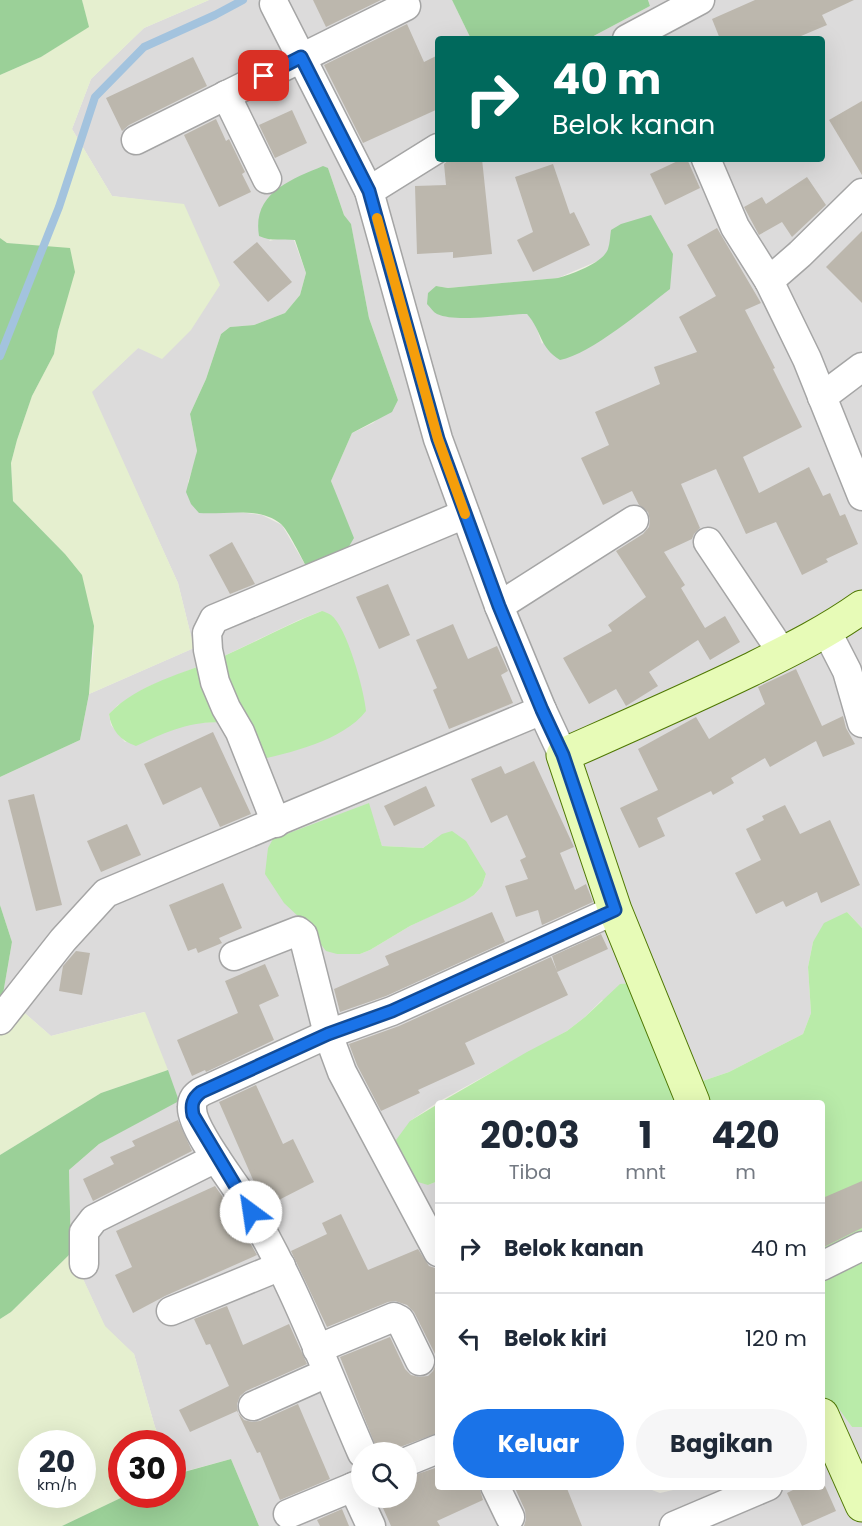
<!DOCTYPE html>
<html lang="id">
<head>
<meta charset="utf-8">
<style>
  :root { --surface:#fff; --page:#f6f6f7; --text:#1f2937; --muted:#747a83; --line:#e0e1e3; --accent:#1a73e8 }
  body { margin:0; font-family:Poppins,sans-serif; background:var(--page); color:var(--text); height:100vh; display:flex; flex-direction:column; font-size:22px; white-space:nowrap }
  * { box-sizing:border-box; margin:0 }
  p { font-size:20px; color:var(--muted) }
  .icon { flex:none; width:33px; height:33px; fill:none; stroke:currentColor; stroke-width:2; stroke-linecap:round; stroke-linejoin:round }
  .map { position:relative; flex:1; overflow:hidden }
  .drawer { position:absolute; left:435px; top:1100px; width:390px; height:390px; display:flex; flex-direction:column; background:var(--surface); border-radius:6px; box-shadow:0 6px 24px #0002 }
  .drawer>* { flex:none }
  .hud { position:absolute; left:435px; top:36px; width:390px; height:126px; border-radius:6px; box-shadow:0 6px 24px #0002; background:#00695c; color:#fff; overflow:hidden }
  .fabs { position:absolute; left:351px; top:1442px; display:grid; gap:12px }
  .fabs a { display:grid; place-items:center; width:66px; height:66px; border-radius:50%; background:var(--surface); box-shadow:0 6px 24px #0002; font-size:30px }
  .speed { position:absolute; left:18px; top:1430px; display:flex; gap:12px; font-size:30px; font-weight:700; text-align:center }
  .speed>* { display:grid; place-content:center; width:78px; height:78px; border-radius:50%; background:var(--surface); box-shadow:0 6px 24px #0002; line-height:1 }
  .speed small { font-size:15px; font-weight:400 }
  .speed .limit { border:9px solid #d22; background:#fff; color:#111 }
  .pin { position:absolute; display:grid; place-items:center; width:51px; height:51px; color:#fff; margin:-26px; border-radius:12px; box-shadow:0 3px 9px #0006 }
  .me { position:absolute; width:66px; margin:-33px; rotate:329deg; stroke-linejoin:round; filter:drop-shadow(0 0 4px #0008) }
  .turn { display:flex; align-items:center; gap:21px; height:126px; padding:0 18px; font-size:27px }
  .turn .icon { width:78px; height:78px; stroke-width:2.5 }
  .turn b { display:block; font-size:42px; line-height:51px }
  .eta { display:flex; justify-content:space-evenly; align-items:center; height:102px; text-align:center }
  .eta b { font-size:36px; font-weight:700; line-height:42px }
  .button { display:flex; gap:12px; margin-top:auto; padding:12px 18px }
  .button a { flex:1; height:69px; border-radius:36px; background:var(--accent); color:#fff; font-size:24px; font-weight:700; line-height:69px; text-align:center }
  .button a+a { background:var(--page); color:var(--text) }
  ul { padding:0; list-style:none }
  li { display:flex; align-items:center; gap:18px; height:90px; padding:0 18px; border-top:2px solid var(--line) }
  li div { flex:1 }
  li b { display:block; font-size:22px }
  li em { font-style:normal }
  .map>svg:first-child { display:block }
  .residential { fill:#dcdbdb; fill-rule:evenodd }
  .farmland { fill:#e5efcf; fill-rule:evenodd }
  .grass { fill:#b9eba9 }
  .forest { fill:#9bd098 }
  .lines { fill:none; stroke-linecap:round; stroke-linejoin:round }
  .stream { stroke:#a3c3de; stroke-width:8 }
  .building { fill:#bcb7ad }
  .street-casing { stroke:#a5a5a5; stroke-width:31 }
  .secondary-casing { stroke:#4f7803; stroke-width:35 }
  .street { stroke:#fff; stroke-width:28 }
  .secondary { stroke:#e7fbb7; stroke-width:33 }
  .route-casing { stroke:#114b97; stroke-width:15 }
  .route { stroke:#1a73e8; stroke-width:10 }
  .slow { stroke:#f59e0b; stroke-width:10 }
</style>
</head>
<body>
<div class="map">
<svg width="862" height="1526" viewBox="0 0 862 1526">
  <rect width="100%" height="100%" fill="#efeee4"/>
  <!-- residential -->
  <path class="residential" d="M209 0H452L471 39H438V159H822V39H588L650 6 648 0H862V928L847 912 813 942 808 967 811 1013 803 1034 729 1072 676 1090 664 1070 649 1038 648 1016 602 1000 585 1017 567 1031 438 1102 410 1121 428 1185 438 1181V1486H641L660 1493 682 1488V1486H822V1400L839 1408 852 1427H862V1526H259L231 1459 175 1474 173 1468 172 1443H162L155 1427 134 1354 105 1327 71 1253 69 1170 99 1144 178 1100 144 1012 51 1036 3 994 12 942 0 905V777L80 740 89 694 194 648 178 583 91 392 138 348 184 205 112 196 72 129 91 79 144 28ZM328 168 344 215 351 225 369 318 398 400 373 423 352 433 331 481 339 504 307 568 282 525 262 515 239 512 200 513 188 482 195 462 197 451 190 414 206 379 221 334 230 327 254 325 285 313 300 295 306 273 294 240 282 238 269 241ZM608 251 542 344 535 323 527 314H505L436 286 448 288 558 278 600 260ZM322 611 228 723 216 722 193 723 125 742 111 725 109 714 118 705 147 687 222 657 299 620ZM368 803 382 846 423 848 432 841 486 874 482 886 474 895 410 926 370 950 360 954H337L300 918ZM362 1452H406V1497H362Z"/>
  <!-- farmland -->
  <g class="farmland">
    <path d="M82 0H209L144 28 91 79 72 129 112 196 184 204 220 285 191 330 162 359 138 348 92 392 178 583 194 648 89 694 94 648 65 554 13 501 11 463 17 440 32 396 54 354 58 331 74 272 70 249 7 243 0 238V75L41 57 88 27Z"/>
    <path d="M3 994 51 1036 145 1012 168 1070 101 1093 0 1155V996Z"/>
    <path d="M71 1253 105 1326 134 1354 155 1427 162 1443H122V1494H129L62 1526H0V1319L11 1312ZM32 1443H82V1494H32Z"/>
  </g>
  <!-- grass -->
  <g class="grass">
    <path d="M322 611C325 612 328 613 331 615 347 627 364 690 366 711 343 741 289 753 254 761L228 723C194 719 166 732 136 746 121 741 111 730 109 714 138 683 184 674 222 657 256 642 288 624 322 611Z"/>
    <path d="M369 803 382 846 423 848 442 834 452 831 466 841 486 874 482 886 474 895 464 901 410 926 370 950 360 954H337L326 951 300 918 284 903 265 874 268 848 273 839Z"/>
    <path d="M847 912 862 928V1427H852L839 1409 822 1400V1102H441L527 1052 567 1031 585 1017 620 984 634 983 648 1016 649 1038 664 1070 676 1090 729 1072 803 1034 811 1013 808 967 813 942 824 923Z"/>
    <path d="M438 1104V1181L428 1185 411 1180 400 1161 396 1140 410 1121Z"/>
  </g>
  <!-- forest -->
  <g class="forest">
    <path d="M0 0H82L89 27 41 57 0 75Z"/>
    <path d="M452 0H648L650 6 588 39H471Z"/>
    <path d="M323 166 328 168 344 215 351 224 369 318 398 400 392 412 352 433 331 481 354 538 348 548 307 568C302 559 288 530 281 524 259 506 226 515 199 513L191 504 186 492 197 451 190 414 206 379 221 334 230 327 254 325 285 313 300 295 306 273 295 240C281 238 272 242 259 236 252 193 290 180 323 166Z"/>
    <path d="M651 215 673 254 670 289C644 309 591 354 560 360 539 347 542 331 527 314 504 314 457 323 437 314 433 312 431 308 427 304L428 293 436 286 448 288 558 278C572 274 603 263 608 249 610 243 610 236 611 230L621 224Z"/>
    <path d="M0 238 7 243 70 248 75 272 58 331 54 354 32 396 17 440 11 463 13 501 65 554 82 575 94 626 89 694 80 740 0 777Z"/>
    <path d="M0 905 12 942 3 994 0 996Z"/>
    <path d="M168 1070 179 1101 99 1144 69 1170 71 1253 11 1312 0 1319V1155L101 1093Z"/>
    <path d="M231 1459 259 1526H62L129 1494H172L173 1475Z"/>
  </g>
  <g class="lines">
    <!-- stream -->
    <path class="stream" d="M0 356 59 207 95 97 144 47 215 15 243 0"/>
  </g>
  <!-- building -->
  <g class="building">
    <path d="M313 0H381L326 27Z"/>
    <path d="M755 0H854L822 15 827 25 794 39H720L712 19Z"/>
    <path d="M407 24 424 62 438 55V109L363 143 324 65Z"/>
    <path d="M193 57 207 86 129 125 122 131 106 98Z"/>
    <path d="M862 101V175L829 120Z"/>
    <path d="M292 110 307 143 275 158 259 125Z"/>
    <path d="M216 119 226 141 229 139 245 172 242 174 251 192 219 207 184 135Z"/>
    <path d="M450 159H482L492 254 453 258V252L417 254 415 186 446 185 444 164Z"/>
    <path d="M682 159H687L700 188 665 205 650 174Z"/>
    <path d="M553 164 570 214 574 212 590 245 533 272 517 240 533 232 515 177Z"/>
    <path d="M807 177 826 205 792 237 782 222 759 235 744 207 762 197 766 204Z"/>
    <path d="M717 228 761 303 745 310 775 368 773 369 802 427 743 457 759 493 809 467 823 496 830 493 840 516 845 514 858 544 826 559 828 562 802 575 776 522 746 534 716 469 681 484 700 528 694 534 692 539 664 552 685 585 681 588 705 628 725 616 740 642 710 660 698 640 649 672 658 686 626 706 616 689 589 704 563 658 612 631 608 625 646 597 616 551 643 534 649 527 650 520 648 512 639 505 632 491 603 505 581 458 609 445 595 412 660 384 654 367 697 352 679 317 716 296 687 245Z"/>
    <path d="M862 231V303L826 267Z"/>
    <path d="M257 242 292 282 268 302 233 262Z"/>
    <path d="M232 542 255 584 230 594 209 555Z"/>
    <path d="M388 584 410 635 379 649 356 597Z"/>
    <path d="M453 624 468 659 497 646 508 671 501 675 513 703 449 729 433 690 437 688 416 640Z"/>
    <path d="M796 669 822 726 843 716 846 728 855 744 823 757 816 741 770 767 765 758 731 778 734 783 713 795 711 791 657 818 665 836 639 848 620 808 658 790 638 749 696 717 709 739 765 704 758 687Z"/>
    <path d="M213 732 251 814 220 827 201 787 163 805 144 764Z"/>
    <path d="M534 761 574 847 560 853 575 890 586 884 593 902 542 925 538 910 516 917 505 886 528 879 520 860 526 857 507 815 491 823 471 779 501 766 505 774Z"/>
    <path d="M426 786 435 806 394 826 384 806Z"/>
    <path d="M34 794 62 905 36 911 8 800Z"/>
    <path d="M785 805 800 834 830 820 860 885 821 903 817 892 786 907 783 901 756 914 735 873 761 860 746 829 764 820 762 816Z"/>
    <path d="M127 824 141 855 101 872 87 841Z"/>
    <path d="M223 883 242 928 219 938 222 943 198 953 196 948 188 951 169 905Z"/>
    <path d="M492 912 505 942 386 996 340 1012 334 989 389 965 385 956Z"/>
    <path d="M601 934 608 949 557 972 568 995 465 1043 475 1064 418 1090 420 1093 381 1111 357 1065 349 1044 399 1026 551 957 557 971 552 956Z"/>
    <path d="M76 951 90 953 82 995 59 991 63 966Z"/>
    <path d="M265 964 279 996 259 1005 274 1040 206 1072 205 1070 192 1076 177 1040 238 1013 225 981Z"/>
    <path d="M256 1085 283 1144 293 1139 314 1182 267 1206 258 1191 219 1102Z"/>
    <path d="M178 1120 192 1151 93 1201 83 1179 114 1164 110 1157 135 1146 132 1141Z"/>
    <path d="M862 1181V1228L822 1248V1191L825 1197Z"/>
    <path d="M215 1186 222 1196 234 1222 237 1221 257 1255 165 1296 133 1313 115 1275 132 1267 116 1231Z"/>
    <path d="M341 1214 368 1270 418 1249 429 1266 438 1269V1433L400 1447 393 1452H378L340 1357 390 1337 405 1369 411 1375 419 1377 428 1376 433 1371 436 1363 435 1354 414 1312 407 1305 395 1301 388 1302 327 1327 291 1251 327 1234 322 1223Z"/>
    <path d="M227 1306 243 1345 289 1324 307 1364 246 1391 240 1396 237 1404 238 1413 244 1420 252 1422 260 1421 298 1404 330 1479 280 1500 260 1452 257 1453 237 1411 190 1432 179 1410 229 1386 210 1344 206 1345 194 1319Z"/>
    <path d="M438 1467V1486H479L483 1500 437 1521 440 1526H391L383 1508 397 1502 395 1497H406V1478Z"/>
    <path d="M514 1486H566L582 1526H524L526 1519 525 1510Z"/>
    <path d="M801 1486H825L836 1511 802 1526 787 1493Z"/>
    <path d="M342 1509 349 1526H320L317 1520Z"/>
  </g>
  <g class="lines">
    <defs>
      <g id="street">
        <path d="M274 4 369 191 438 439 499 606 542 710 563 755"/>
        <path d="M627 39 700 0"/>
        <path d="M226 95 267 179"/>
        <path d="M136 140 406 6"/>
        <path d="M706 159 735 227 769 281"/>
        <path d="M369 191 438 148"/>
        <path d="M862 193 800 254 769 281 807 359 862 496"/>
        <path d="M822 397 862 367"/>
        <path d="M708 542 783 654"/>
        <path d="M499 606 634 520"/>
        <path d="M826 630 847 671 862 723"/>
        <path d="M276 823 240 732 226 708 215 682 208 650 207 633 214 619 465 514"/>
        <path d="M234 956 298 931 303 935 328 1034 342 1072 438 1252"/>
        <path d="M0 1020 63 940 106 893 542 710"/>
        <path d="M84 1264V1232L94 1219 216 1158"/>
        <path d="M822 1266 862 1246"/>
        <path d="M171 1311 281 1266"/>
        <path d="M317 1349 394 1317 400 1320 420 1361"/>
        <path d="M253 1406 327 1373"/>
        <path d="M362 1453C325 1368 290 1272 240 1193 228 1175 191 1127 192 1107 192 1099 195 1096 201 1092L328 1034 392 1011 615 910"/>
        <path d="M406 1462 438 1449"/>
        <path d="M362 1483 353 1487 371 1526"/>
        <path d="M495 1486 510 1517"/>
        <path d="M288 1514 353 1487"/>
        <path d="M674 1526 768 1486"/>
      </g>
      <g id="secondary">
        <path d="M693 1102 615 910 563 755C626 727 688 700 750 670 788 651 827 632 862 607"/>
        <path d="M822 1415 862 1505"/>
      </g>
    </defs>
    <!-- street casing -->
    <use href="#street" class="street-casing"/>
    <!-- secondary casing -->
    <use href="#secondary" class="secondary-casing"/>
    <!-- street -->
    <use href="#street" class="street"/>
    <!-- secondary -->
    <use href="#secondary" class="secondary"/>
  </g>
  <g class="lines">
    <defs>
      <path id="route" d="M251 1212 193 1115C191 1105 192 1099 201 1092L328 1034 392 1011 615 910 563 755 542 710 499 606 438 439 369 191 301 57 264 76"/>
    </defs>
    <!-- route casing -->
    <use href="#route" class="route-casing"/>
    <!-- route -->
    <use href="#route" class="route"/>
    <!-- slow -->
    <path class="slow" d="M377 218 438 439 465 514"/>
  </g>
</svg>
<div class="fabs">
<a><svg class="icon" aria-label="search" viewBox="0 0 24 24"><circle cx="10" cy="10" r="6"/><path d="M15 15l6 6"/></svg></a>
</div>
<div class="speed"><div>20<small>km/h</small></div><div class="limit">30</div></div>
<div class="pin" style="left:264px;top:76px;background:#d93025"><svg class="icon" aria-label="arrive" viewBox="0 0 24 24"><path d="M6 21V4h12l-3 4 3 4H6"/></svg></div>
<svg class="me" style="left:251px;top:1212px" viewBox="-20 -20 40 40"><circle r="19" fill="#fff"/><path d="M0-13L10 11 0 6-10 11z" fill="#1a73e8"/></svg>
<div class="hud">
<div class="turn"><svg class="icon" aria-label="right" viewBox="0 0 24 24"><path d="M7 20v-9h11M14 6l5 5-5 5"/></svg><div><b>40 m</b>Belok kanan</div></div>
</div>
<section class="drawer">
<div class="eta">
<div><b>20:03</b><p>Tiba</p></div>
<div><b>1</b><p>mnt</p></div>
<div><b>420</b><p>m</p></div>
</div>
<ul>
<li><svg class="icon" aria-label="right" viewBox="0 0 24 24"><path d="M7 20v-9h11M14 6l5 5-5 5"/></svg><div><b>Belok kanan</b></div><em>40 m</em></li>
<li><svg class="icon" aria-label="left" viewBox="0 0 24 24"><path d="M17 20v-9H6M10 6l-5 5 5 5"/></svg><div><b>Belok kiri</b></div><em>120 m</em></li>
</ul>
<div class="button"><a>Keluar</a><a>Bagikan</a></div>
</section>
</div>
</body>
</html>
